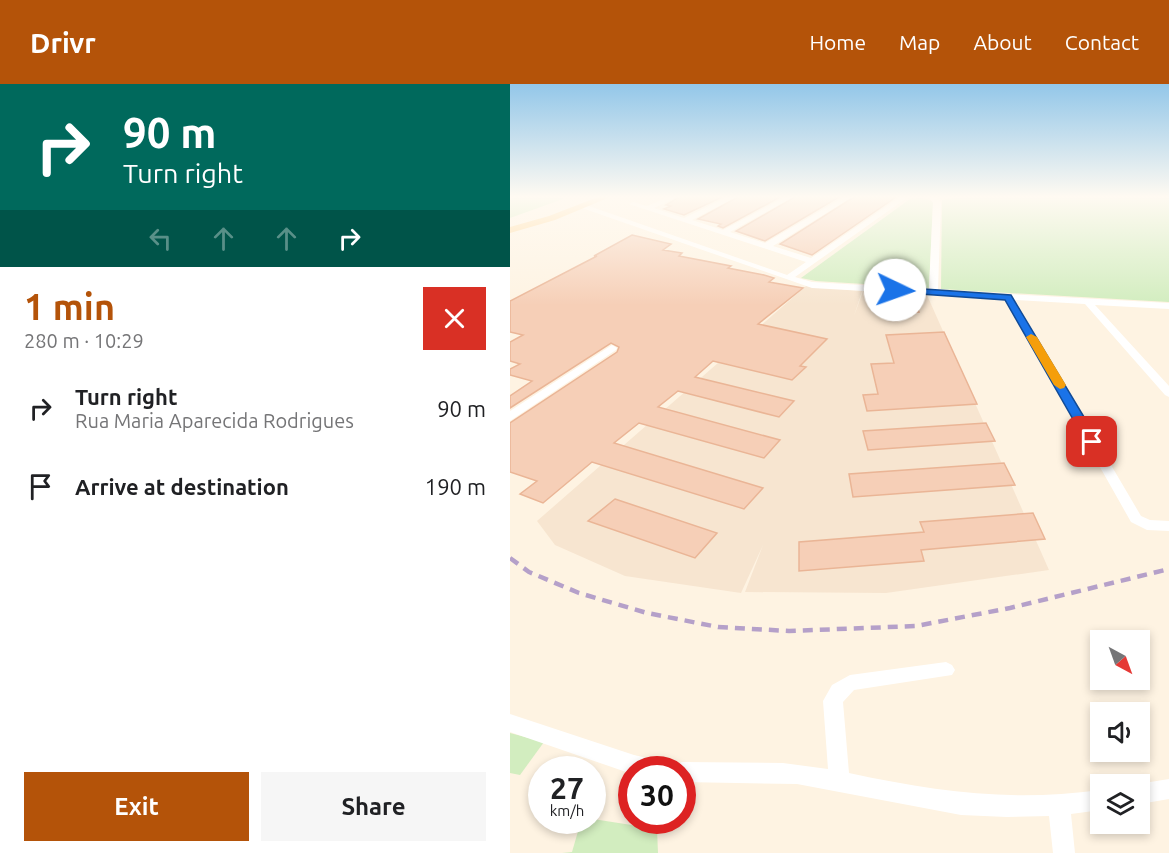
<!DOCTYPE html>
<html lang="en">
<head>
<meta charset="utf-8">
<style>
  :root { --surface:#fff; --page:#f6f6f6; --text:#202124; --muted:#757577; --accent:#b45309 }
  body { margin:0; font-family:Ubuntu,sans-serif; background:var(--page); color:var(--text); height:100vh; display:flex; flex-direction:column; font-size:22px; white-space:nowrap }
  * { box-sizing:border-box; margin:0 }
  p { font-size:20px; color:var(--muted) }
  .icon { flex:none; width:33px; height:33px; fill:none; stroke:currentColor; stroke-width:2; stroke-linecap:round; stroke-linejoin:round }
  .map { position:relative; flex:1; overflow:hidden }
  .side { display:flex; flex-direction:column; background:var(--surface); width:510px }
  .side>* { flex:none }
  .hud { background:#00695c; color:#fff; overflow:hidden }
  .needle { width:39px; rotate:139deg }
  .controls { position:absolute; left:580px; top:546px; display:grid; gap:12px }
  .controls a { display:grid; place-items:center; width:60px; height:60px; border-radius:0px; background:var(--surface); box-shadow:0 3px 9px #0003; font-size:30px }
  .speed { position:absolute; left:18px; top:672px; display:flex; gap:12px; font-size:30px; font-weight:700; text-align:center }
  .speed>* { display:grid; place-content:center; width:78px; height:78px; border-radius:50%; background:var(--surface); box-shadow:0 3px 9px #0003; line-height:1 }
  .speed small { font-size:15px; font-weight:400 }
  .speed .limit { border:9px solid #d22; background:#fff; color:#111 }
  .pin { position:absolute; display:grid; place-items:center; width:51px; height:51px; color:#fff; margin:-26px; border-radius:12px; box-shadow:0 3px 9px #0006 }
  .me { position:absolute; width:66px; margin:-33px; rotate:93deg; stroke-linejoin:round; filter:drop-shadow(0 0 4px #0008) }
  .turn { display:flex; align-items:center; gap:21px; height:126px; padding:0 24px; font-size:27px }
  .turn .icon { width:78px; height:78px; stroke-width:2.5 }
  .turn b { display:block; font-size:42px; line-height:51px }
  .lanes { display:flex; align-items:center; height:57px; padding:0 24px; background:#0003; justify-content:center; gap:30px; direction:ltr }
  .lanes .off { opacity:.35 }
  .round { display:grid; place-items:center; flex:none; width:63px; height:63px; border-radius:0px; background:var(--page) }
  .overview { display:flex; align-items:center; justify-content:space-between; height:102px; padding:0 24px }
  h1 { font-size:36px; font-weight:700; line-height:45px; color:var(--accent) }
  .button { display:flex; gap:12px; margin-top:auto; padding:12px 24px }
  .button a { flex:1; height:69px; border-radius:0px; background:var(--accent); color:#fff; font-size:24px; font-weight:700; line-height:69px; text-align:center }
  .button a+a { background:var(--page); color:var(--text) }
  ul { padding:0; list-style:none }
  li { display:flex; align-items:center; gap:18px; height:78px; padding:0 24px }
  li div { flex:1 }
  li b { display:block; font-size:22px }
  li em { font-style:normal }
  header { display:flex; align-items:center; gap:36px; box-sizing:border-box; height:84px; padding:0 30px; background:var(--accent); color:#fff }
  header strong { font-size:28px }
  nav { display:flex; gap:33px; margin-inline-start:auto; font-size:21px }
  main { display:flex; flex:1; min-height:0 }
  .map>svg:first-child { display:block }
  .residential { fill:#f7e5d0 }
  .green { fill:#d2edbf }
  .building { fill:#f6cfb7; stroke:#eab596; stroke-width:1.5 }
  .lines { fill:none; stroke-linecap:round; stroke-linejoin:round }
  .minor { fill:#fff; fill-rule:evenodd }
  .major { fill:#ffd798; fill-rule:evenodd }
  .rail { stroke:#b5a0c9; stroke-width:4.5; stroke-dasharray:10 7; stroke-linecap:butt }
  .route { fill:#1a73e8; stroke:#114b97; stroke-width:1.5 }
  .slow { fill:#f59e0b }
</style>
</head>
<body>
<header>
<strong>Drivr</strong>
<nav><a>Home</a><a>Map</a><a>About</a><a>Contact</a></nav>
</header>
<main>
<section class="side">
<div class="hud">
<div class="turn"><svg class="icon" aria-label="right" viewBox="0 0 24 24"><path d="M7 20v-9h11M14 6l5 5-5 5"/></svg><div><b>90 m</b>Turn right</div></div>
<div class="lanes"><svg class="icon off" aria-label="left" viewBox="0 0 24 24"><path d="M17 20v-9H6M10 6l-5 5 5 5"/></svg><svg class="icon off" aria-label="ahead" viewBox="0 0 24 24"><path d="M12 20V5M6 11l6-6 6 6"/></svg><svg class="icon off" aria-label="ahead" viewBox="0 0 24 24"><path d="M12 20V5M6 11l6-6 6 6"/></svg><svg class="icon" aria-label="right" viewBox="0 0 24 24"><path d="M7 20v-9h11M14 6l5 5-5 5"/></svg></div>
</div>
<div class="overview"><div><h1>1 min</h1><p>280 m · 10:29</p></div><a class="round" style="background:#d93025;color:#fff"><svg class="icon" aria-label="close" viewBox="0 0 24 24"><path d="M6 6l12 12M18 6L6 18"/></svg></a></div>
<ul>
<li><svg class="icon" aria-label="right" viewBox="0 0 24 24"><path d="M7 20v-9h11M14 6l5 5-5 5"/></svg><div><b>Turn right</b><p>Rua Maria Aparecida Rodrigues</p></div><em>90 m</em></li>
<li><svg class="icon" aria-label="arrive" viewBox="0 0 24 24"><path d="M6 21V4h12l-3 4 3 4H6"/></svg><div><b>Arrive at destination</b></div><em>190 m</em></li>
</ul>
<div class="button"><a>Exit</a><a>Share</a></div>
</section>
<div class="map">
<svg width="659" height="769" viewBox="0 0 659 769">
  <rect width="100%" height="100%" fill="#fef3e2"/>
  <!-- residential -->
  <path class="residential" d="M296 202 352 207 344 232 353 207 417 211 539 486 376 509 235 508 253 461 231 509 115 492 45 461 27 437Z"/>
  <!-- green -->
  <g class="green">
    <path d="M8 113H49L53 115 0 134V115Z"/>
    <path d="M455 113H659V218L431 205 432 116Z"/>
    <path d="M411 114 423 117 419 204 306 197 291 194 400 115Z"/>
    <path d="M0 649 34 658 10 691 0 689Z"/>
    <path d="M83 735 147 745 148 769H52L62 768 71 737Z"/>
  </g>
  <!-- building -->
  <g class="building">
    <path d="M169 113H212L174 131 154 125 161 122 156 121Z"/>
    <path d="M228 113H270L213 144 208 142 211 140 188 135Z"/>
    <path d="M285 113H329L255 157 226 147Z"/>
    <path d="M344 113H386L302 171 270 160Z"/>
    <path d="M122 151 161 160 153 166 172 169 169 172 221 182 218 184 254 191 264 194 259 198 293 204 248 240 317 255 290 282 296 283 282 296 203 277 185 293 284 317 269 333 168 307 148 323 270 356 254 374 129 339 104 359 253 404 234 425 82 378 33 419 10 410 27 397 0 388V339L107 268 109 263 101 259 0 324V312L22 297 0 291V285L10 280 0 277V258L13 251 0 248V217L87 172H84Z"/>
    <path d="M405 219 409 228 390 229 386 220Z"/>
    <path d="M434 248 467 320 357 327 353 311 368 310 361 280 384 279 376 251Z"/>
    <path d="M476 339 485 357 358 366 353 347Z"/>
    <path d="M494 379 505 401 343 413 339 390Z"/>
    <path d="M105 415 207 449 185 474 78 437Z"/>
    <path d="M523 429 535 455 411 466 414 477 289 487V458L414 448 410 438Z"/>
  </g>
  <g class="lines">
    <!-- minor -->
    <g class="minor">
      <path d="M158 113H167L144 124 174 134 217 113H226L182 136 213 146 275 113H283L220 148 255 159 334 113H342L263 162 301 174 390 113H398L285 193 302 198 419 205 423 119 418 113H425L431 118 428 206 659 219V225L585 221 659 302V313L655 311 575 220 504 216 631 432 640 436 659 437V447L637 446 621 438 495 215 302 204 69 123 76 121 277 191 296 178 119 120 123 118 137 122Z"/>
      <path d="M102 261 107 264 106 266 0 337V327Z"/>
      <path d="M436 578 442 581 445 586 442 591 344 606 333 618 339 689C428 708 500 718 591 706V726L561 730 565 769H543L539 732 497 733 451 731 287 700 172 698V686H163L165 681 172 678 273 679 318 685 313 617 322 601 340 591Z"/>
      <path d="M0 630 124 671 158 679 161 686H122V690L0 648Z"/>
      <path d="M659 695V715L630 720V700H628Z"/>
    </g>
    <!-- major -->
    <path class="major" d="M88 113H100L45 136 0 149V143L39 132Z"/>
    <!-- rail -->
    <path class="rail" d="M0 474 19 488 69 509 137 529 208 543 279 547 406 542 500 524 659 485"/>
  </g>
  <!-- sky -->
  <linearGradient id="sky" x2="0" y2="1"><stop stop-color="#93c7e9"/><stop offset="0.51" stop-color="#fffaf2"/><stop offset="1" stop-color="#fffaf2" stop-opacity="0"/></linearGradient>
  <rect width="659" height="221" fill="url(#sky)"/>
  <!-- route -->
  <path class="route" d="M385 203 501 211 589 358 587 361 582 362 576 358 495 216 382 208 380 206Z"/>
  <!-- slow -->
  <path class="slow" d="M521 250 527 253 556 301 554 304 550 305 544 301 516 253Z"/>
</svg>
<div class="controls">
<a><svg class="needle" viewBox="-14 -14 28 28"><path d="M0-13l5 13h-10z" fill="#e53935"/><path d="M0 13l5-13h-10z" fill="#757577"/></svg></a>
<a><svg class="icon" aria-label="sound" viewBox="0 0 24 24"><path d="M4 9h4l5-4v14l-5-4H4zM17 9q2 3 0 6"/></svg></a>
<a><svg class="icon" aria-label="layers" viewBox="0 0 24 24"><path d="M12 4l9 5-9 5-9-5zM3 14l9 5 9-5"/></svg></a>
</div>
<div class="speed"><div>27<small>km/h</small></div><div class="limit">30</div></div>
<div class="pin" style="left:582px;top:358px;background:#d93025"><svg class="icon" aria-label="arrive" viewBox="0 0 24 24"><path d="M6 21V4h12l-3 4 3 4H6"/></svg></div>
<svg class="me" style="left:385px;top:206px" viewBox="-20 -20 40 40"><circle r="19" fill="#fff"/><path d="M0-13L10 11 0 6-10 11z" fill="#1a73e8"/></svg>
</div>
</main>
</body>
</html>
